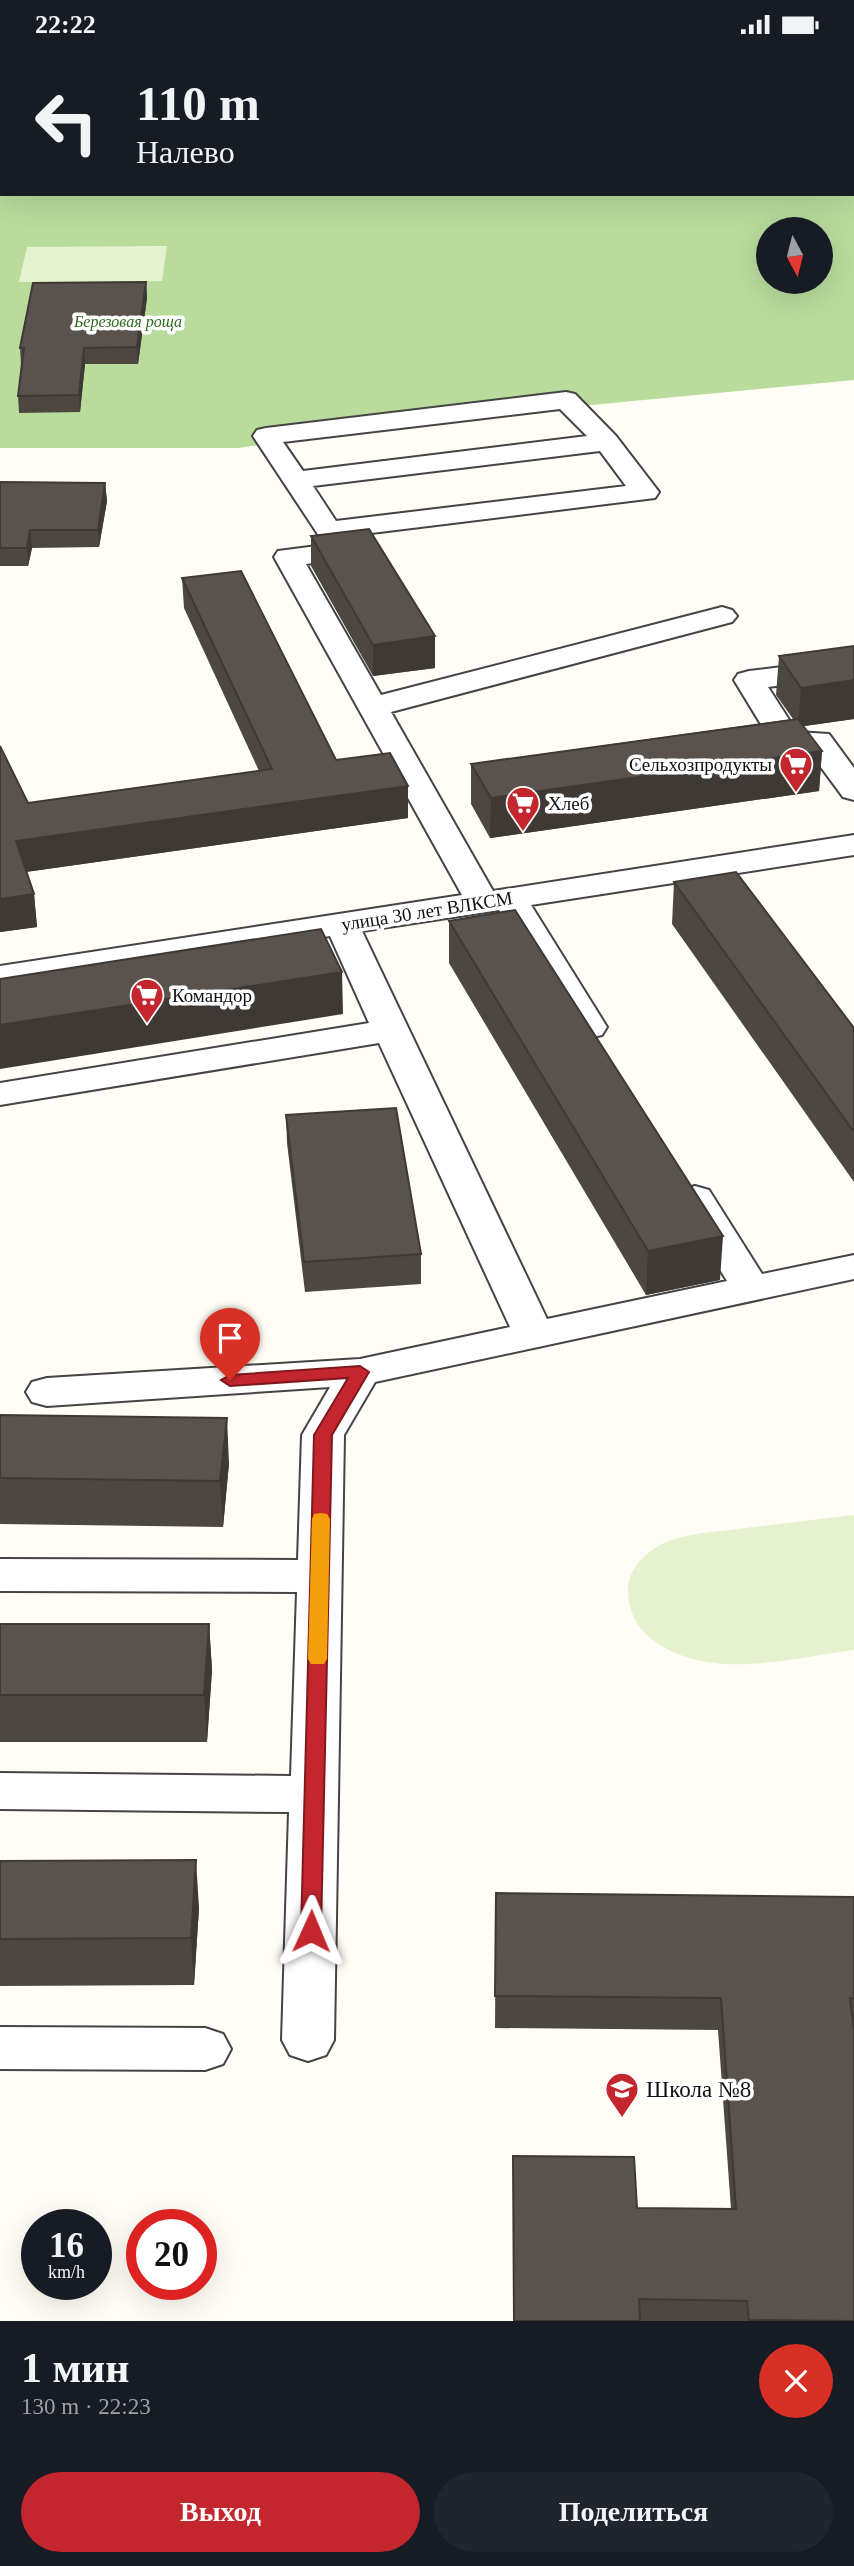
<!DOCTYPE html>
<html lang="ru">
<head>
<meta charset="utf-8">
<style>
  :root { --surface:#171b24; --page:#20242c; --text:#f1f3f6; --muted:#9ea1a6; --accent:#c4262e }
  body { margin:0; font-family:"Times New Roman",serif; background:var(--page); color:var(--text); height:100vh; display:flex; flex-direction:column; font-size:26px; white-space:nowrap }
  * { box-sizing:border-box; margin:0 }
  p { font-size:23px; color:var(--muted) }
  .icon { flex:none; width:38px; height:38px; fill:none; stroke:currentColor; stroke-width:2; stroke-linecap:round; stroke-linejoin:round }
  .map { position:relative; height:2272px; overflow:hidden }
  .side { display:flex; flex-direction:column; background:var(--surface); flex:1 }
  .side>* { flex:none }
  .hud { position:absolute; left:0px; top:0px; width:854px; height:147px; box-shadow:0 7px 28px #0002; background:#171b24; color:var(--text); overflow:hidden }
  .needle { width:46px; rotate:173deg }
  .controls { position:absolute; left:756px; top:168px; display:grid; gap:14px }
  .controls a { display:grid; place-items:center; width:77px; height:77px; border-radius:50%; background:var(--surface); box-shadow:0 7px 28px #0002; font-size:35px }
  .speed { position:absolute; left:21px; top:2160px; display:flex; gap:14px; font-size:35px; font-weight:700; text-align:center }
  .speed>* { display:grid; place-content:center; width:91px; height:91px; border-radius:50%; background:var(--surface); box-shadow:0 7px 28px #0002; line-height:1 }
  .speed small { font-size:18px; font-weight:400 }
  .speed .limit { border:10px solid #d22; background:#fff; color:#111 }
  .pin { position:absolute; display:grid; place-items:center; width:60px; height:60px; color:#fff; margin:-72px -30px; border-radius:50% 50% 50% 0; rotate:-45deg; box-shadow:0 0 7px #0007 }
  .pin .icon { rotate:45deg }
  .me { position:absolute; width:77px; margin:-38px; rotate:1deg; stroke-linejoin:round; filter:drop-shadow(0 0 5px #0008) }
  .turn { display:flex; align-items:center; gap:24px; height:147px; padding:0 21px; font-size:32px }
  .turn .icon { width:91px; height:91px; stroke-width:2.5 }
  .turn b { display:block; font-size:49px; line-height:60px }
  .round { display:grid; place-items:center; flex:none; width:74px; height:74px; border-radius:37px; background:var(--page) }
  .summary { display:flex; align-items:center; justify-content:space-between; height:119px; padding:0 21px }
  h1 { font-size:42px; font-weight:700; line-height:52px }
  .button { display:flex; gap:14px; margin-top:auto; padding:14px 21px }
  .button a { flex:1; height:80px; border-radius:42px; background:var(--accent); color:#fff; font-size:28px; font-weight:700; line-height:80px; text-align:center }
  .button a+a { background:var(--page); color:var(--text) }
  .status { display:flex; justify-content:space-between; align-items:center; height:49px; padding:0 35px; background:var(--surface); direction:ltr }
  .status svg { height:19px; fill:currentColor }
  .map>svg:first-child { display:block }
  .forest { fill:#b9dc9c; fill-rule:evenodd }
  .pitch { fill:#e6f2cf }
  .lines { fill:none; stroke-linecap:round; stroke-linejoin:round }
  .minor-casing { stroke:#444; stroke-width:4 }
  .minor { fill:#fff; fill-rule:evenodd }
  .wall { fill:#4d4742 }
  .shaded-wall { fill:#3f3936 }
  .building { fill:#5a524d; stroke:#3f3936; stroke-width:2 }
  .route { fill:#c4262e; stroke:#7f191e; stroke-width:2 }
  .slow { fill:#f59e0b }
  .labels { text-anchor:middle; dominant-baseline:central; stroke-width:7; stroke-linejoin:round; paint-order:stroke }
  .far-park-label { font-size:16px; font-style:italic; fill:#2f6b1f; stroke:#fff }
  .poi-label { font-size:19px; fill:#111; stroke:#fff; text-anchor:start }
  .street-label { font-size:19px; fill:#111; stroke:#fff }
  .near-poi-label { font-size:23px; fill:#111; stroke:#fff; text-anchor:start }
</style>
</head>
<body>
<div class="status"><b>22:22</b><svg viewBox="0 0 49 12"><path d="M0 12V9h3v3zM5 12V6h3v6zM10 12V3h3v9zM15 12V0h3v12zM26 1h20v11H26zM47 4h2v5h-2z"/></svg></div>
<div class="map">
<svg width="854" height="2272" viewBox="0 0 854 2272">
  <rect width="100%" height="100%" fill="#fffdf5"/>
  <!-- forest -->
  <path class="forest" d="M0 0H854V331L487 366 238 399H0ZM2 2H852V145H2ZM768 180H821V233H768Z"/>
  <!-- pitch -->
  <g class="pitch">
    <path d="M167 197 162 232 19 233 27 198Z"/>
    <path d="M854 1466V1601C791 1609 713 1632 657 1594 637 1580 629 1565 628 1541 627 1521 647 1502 664 1494 687 1484 714 1483 738 1480 776 1475 815 1471 854 1466Z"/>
  </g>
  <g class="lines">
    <defs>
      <g id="minor">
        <path d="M566 343 575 345 616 387 659 443 655 449 347 487 358 503 354 509 306 515 381 646 722 558 732 561 737 567 732 573 391 663 493 842 854 786V806L531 856 607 978 602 986 589 989 576 986 499 861 362 882 547 1270 727 1232 676 1149 681 1141 695 1137 709 1141 762 1225 854 1206V1230L375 1333 344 1386 334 1991 326 2006 308 2012 290 2006 282 1991 289 1763 0 1760V1724L291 1727 297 1543 0 1542V1510L298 1511 302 1386 330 1338 47 1357 32 1353 26 1343 32 1333 47 1329 360 1310 510 1278 379 994 0 1056V1034L369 974 330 887 0 939V917L462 846 274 508 278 502 325 496 253 387 257 381 266 379ZM560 360 587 387 303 422 283 393ZM600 402 626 437 336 472 313 437Z"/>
        <path d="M854 609V627L768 638 797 683 829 685 854 719V751L843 748 809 702 776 700 734 631 738 625 749 622Z"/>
        <path d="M0 1978 205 1979 223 1985 231 2000 223 2015 205 2021 0 2020Z"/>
      </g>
    </defs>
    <!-- minor casing -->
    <use href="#minor" class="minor-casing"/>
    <!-- minor -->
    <use href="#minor" class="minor"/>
  </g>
  <!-- wall -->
  <g class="wall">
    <path d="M146 233 147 249 138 315H85L80 363 19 364 18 347 21 316 20 299Z"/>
    <path d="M0 433 105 434 107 452 99 498 32 499 28 517H0Z"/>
    <path d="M311 487 435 587V619L373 627 311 517Z"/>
    <path d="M182 529 336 711 408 737V769L26 823 34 845 37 878 0 883V697L28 754 259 722 184 559Z"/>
    <path d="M854 597V670L803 677 822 702 819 742 490 789 471 755V715L793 670 776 646 779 607Z"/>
    <path d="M674 833 854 979V1133L672 875Z"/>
    <path d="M449 872 720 1231 646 1246 449 914Z"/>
    <path d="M286 1066 421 1205V1235L305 1243 287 1094Z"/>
    <path d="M0 1366 229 1414 223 1478 0 1475Z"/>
    <path d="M0 1575H209L212 1621 207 1693H0Z"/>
    <path d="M0 1812 199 1859 194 1936 0 1937Z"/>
    <path d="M496 1844 854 1848V2272H513V2107L637 2159 731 2160 718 1981 495 1979Z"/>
  </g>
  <!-- shaded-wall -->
  <g class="shaded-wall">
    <path d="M146 233 147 249 138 315 137 298Z"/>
    <path d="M84 299 85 315 80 363 79 346Z"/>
    <path d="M105 434 107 452 99 498 98 481Z"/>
    <path d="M30 481 32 499 28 517 27 499Z"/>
    <path d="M435 587V619L373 627V596Z"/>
    <path d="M854 631V670L798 678 801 639Z"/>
    <path d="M822 702 819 742 490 789 491 749Z"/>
    <path d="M408 737V769L18 824 16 792Z"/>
    <path d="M34 845 37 878 0 883V850Z"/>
    <path d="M342 923 343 965 0 1020V976Z"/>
    <path d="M723 1187 720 1231 646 1246 648 1202Z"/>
    <path d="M227 1369 229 1414 223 1478 220 1432Z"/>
    <path d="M209 1575 212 1621 207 1693 204 1646Z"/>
    <path d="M196 1811 199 1859 194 1936 191 1889Z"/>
  </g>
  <!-- building -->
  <g class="building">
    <path d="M146 233 137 298 84 299 79 346 18 347 24 299H20L33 234Z"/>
    <path d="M0 433 105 434 98 481H30L27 499H0Z"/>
    <path d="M369 480 435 587 373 596 311 487Z"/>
    <path d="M241 522 336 711 390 704 408 737 16 792 34 845 0 850V697L28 754 272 720 182 529Z"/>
    <path d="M854 597V631L801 639 779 607Z"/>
    <path d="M798 670 822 702 491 749 471 715Z"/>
    <path d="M736 823 854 979V1083L674 833Z"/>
    <path d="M515 861 723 1187 648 1202 449 872Z"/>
    <path d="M321 880 342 923 0 976V930Z"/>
    <path d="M396 1059 421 1205 304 1213 286 1066Z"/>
    <path d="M0 1366 227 1369 220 1432 0 1429Z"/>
    <path d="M0 1575H209L204 1646H0Z"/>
    <path d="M196 1811 191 1889 0 1890V1812Z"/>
    <path d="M496 1844 854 1848V1949H850L854 1982V2272L749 2271 747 2252 639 2250 640 2272H514L513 2107 634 2108 637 2159 736 2160 721 1949 495 1947Z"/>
  </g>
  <!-- route -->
  <path class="route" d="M360 1317 369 1323 332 1386 321 1882 318 1888 311 1890 304 1888 301 1882 314 1386 348 1329 230 1337 221 1331 230 1326Z"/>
  <!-- slow -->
  <path class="slow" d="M321 1464 327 1465 330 1470 327 1610 324 1615H311L308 1610 312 1470 314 1465Z"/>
  <!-- icons -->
  <defs>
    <symbol id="supermarket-pin" viewBox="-11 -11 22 30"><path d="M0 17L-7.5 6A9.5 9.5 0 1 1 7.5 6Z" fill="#c4262e" stroke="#fff"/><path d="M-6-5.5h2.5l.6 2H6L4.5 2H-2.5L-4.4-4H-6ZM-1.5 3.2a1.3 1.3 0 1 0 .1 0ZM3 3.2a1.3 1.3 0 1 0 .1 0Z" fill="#fff"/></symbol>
    <symbol id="school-pin" viewBox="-11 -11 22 30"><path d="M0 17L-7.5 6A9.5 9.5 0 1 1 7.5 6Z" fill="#c4262e" stroke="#fff"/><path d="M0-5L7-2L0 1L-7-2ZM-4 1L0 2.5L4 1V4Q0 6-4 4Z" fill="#fff"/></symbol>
  </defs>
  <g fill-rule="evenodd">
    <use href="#supermarket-pin" x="777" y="696" width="38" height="52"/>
    <use href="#supermarket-pin" x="504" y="735" width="38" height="52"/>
    <use href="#supermarket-pin" x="128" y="927" width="38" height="52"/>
    <use href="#school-pin" x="603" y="2021" width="38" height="52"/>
  </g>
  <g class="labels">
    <!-- far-park labels -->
    <g class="far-park-label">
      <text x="128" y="272">Березовая роща</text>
    </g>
    <!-- poi labels -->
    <g class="poi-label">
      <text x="772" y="715" text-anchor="end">Сельхозпродукты</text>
      <text x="548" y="754">Хлеб</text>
      <text x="172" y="946">Командор</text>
    </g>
    <!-- street labels -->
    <g class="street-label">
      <text transform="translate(427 862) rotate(-9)">улица 30 лет ВЛКСМ</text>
    </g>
    <!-- near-poi labels -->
    <g class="near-poi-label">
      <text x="646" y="2040">Школа №8</text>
    </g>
  </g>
</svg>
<div class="controls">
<a><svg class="needle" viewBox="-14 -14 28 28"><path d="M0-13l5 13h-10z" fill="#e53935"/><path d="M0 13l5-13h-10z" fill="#9ea1a6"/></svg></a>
</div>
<div class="speed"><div>16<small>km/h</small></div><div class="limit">20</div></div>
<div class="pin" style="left:230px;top:1331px;background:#d93025"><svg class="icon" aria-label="arrive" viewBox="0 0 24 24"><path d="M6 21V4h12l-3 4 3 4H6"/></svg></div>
<svg class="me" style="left:311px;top:1882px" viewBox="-20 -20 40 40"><path d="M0-17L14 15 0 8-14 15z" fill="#c4262e" stroke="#fff" stroke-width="4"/></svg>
<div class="hud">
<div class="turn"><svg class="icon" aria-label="left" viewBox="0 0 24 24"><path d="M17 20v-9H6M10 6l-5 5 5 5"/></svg><div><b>110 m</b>Налево</div></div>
</div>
</div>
<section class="side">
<div class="summary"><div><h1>1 мин</h1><p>130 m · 22:23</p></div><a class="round" style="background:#d93025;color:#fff"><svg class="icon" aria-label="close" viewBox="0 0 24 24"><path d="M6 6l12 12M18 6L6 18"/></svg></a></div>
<div class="button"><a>Выход</a><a>Поделиться</a></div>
</section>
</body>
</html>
